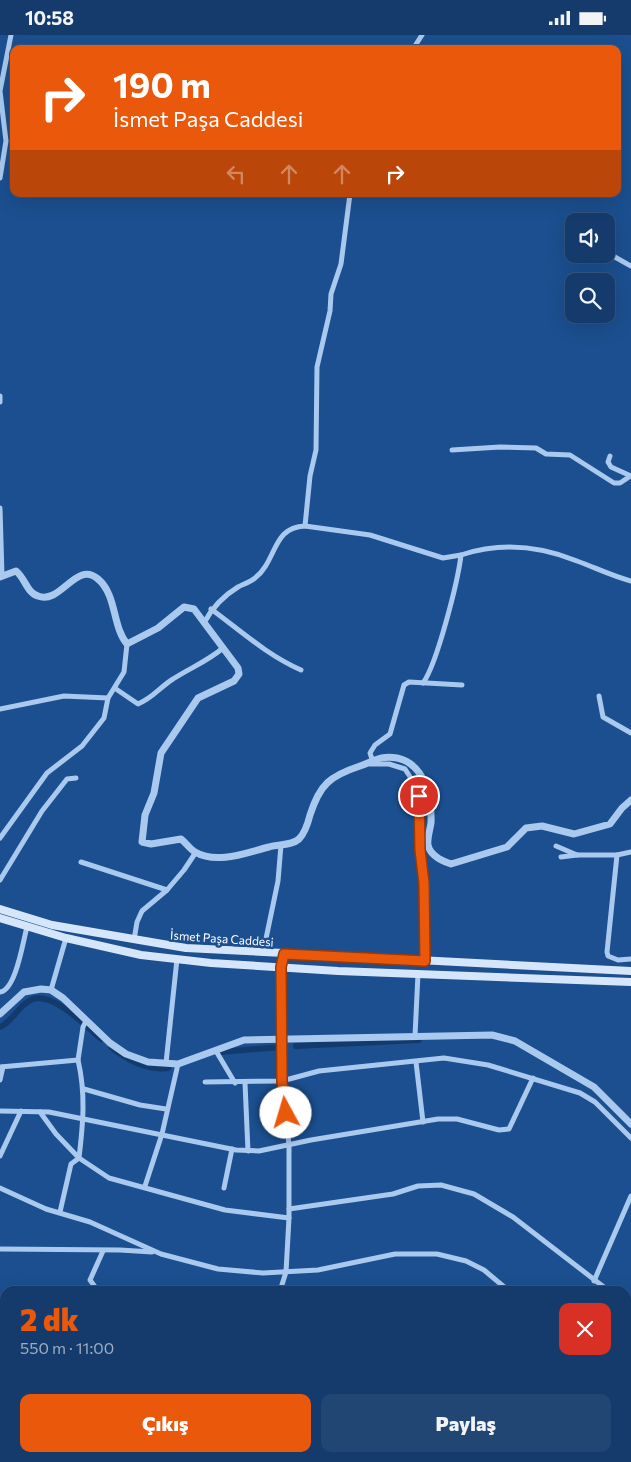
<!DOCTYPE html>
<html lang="tr">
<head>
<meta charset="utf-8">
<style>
  :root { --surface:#143b6b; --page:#214673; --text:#f1f3f6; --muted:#9dadc1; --line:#33557e; --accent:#ea580c }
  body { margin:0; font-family:Commissioner,sans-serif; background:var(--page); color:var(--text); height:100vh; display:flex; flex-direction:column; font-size:19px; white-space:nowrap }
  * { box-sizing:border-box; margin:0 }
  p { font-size:16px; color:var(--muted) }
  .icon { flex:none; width:28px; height:28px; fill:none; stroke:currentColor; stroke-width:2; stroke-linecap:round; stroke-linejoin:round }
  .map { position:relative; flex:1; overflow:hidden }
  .sheet { position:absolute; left:0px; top:1251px; width:631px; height:176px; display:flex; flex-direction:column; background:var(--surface); border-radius:15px 15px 0 0; box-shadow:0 5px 20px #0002,0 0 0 1px var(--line) }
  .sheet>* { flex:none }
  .guide { position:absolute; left:10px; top:10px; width:611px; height:152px; border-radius:10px; box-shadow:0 5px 20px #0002,0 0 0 1px var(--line); background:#ea580c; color:#fff; overflow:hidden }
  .controls { position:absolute; left:565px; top:178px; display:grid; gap:10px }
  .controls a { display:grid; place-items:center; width:50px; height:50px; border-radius:10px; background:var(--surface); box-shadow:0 5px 20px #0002,0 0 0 1px var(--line); font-size:25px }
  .pin { position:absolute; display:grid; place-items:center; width:42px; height:42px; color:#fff; margin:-21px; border:2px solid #fff; border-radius:50%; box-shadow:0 1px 5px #0007 }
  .me { position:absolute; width:55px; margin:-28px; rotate:354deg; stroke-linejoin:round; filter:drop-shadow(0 0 4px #0008) }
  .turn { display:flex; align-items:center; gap:18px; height:105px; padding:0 20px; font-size:22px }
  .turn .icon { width:65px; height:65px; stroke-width:2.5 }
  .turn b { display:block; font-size:35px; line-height:42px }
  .lanes { display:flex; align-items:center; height:48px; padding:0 20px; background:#0003; justify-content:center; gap:25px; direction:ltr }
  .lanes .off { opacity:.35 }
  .round { display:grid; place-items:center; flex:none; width:52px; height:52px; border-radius:10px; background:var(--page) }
  .headline { display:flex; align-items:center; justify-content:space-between; height:85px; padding:0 20px }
  h1 { font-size:30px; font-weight:800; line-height:38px; color:var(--accent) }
  .button { display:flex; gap:10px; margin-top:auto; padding:10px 20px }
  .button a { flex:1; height:58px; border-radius:10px; background:var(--accent); color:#fff; font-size:20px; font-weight:800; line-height:58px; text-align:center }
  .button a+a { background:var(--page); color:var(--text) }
  .status { display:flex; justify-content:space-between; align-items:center; height:35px; padding:0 25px; background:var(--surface); direction:ltr }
  .status svg { height:14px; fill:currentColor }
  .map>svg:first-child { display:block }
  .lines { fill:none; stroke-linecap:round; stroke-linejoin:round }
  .canal { stroke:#123a6d; stroke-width:6 }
  .minor { stroke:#a9c9ee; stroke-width:5 }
  .tertiary { stroke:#a9c9ee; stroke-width:7 }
  .secondary { stroke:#d6e6fa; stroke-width:8 }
  .route-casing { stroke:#983908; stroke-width:12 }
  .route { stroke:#ea580c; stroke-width:9 }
  .labels { text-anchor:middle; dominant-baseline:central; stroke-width:5; stroke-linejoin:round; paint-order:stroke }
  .street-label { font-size:12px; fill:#fff; stroke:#1b4f8f }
</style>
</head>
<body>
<div class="status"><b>10:58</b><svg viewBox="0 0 49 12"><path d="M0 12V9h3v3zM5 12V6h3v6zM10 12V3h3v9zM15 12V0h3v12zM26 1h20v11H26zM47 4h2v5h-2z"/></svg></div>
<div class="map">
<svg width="631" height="1427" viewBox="0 0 631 1427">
  <rect width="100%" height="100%" fill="#1b4f8f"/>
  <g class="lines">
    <!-- canal -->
    <g class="canal">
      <path d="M0 992C12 987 17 973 29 966 50 953 86 991 101 1004"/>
      <path d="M296 1011 419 1005"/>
      <path d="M111 1012C127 1025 146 1036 168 1033"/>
      <path d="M220 1017 281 1012"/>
    </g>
    <!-- minor -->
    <g class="minor">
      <path d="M413 14 422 0"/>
      <path d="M0 143 6 106 0 56 11 0"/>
      <path d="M606 217 631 231"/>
      <path d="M573 223 585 219"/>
      <path d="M0 361V367"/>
      <path d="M452 415 500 412 536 413 546 419 570 420 614 448H620L629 442"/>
      <path d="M610 421 608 427 611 432 631 441"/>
      <path d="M0 473 2 540"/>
      <path d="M305 491 370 500 443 523 461 520"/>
      <path d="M211 574C241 596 267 620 301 635"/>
      <path d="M204 588C212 573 223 561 238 552 244 549 250 547 255 543 277 526 272 492 305 491L310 441 316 415 317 332 330 276 331 259 341 229 350 159"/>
      <path d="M423 648C437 629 458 546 461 520 500 507 540 511 577 526 596 533 612 541 631 546"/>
      <path d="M116 654 138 669C153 663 160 652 173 644 190 633 208 626 223 613"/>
      <path d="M599 661 603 682 631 698"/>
      <path d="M0 674 64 661 108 663"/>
      <path d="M372 724 370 718 375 710 390 699 404 650 409 647 462 650"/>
      <path d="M370 729H389L405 734 414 748 420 768V815L424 848 425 926"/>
      <path d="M0 803 47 738 82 711 104 683 108 663 124 637 127 609"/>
      <path d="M556 811 577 820H617L607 917 608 921 618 925 631 924"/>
      <path d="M617 820 631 817"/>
      <path d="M561 822 577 820"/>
      <path d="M81 827 167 855"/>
      <path d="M0 845 42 776 67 744 76 743"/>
      <path d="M134 905 137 887 142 876 167 855 184 835 196 817"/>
      <path d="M263 918 278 846 281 810"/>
      <path d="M51 955 66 903"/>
      <path d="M0 957C16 955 23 906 27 892"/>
      <path d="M415 1001 418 939"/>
      <path d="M216 1016 235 1048"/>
      <path d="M416 1027 423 1087"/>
      <path d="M166 1028 177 924"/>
      <path d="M0 1032 78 1025 83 992 86 986"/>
      <path d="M0 1045 3 1032"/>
      <path d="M205 1047 282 1046 319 1036 444 1023 488 1030 580 1058 595 1067 631 1103"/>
      <path d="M245 1048 248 1116"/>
      <path d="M84 1054 140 1070 166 1074"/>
      <path d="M0 1076 49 1077 236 1115 259 1116 311 1105 438 1084H457L499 1095 509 1094 533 1043"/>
      <path d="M40 1077 56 1099 79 1123 109 1143 225 1175 289 1183"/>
      <path d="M0 1121 21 1076"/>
      <path d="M145 1151 162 1099 178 1029"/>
      <path d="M0 1153 46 1174 90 1187 161 1219 218 1234 263 1238 318 1235 395 1219H437L466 1226 484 1235 509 1256"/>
      <path d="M224 1153 232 1114"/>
      <path d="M289 1174 393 1159 418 1151 441 1150 474 1159 513 1182 609 1256"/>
      <path d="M60 1177 71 1129 79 1123C83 1089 86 1059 78 1025"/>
      <path d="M0 1214 120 1215 152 1217"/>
      <path d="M594 1246 631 1161"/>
      <path d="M98 1256 90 1245 103 1216"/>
      <path d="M280 1256 286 1237 289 1183V1110L282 1046 281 931 284 919"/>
      <path d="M626 1267 631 1269"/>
      <path d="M626 1337 631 1340"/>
      <path d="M626 1420 631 1423"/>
      <path d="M388 1422 394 1427"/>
      <path d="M500 1422 508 1427"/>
    </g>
    <!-- tertiary -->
    <g class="tertiary">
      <path d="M0 542 16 536C25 543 27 558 38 561 61 570 76 525 98 544 117 560 112 591 127 609L158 593 184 572 194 574 238 633 239 639 234 646 198 663 161 718 154 758 145 780 142 807 151 809 181 804C186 808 190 814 195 817 217 830 248 817 269 812 279 809 291 811 299 804 304 799 308 788 310 780 320 749 330 741 360 731 374 726 381 720 397 723 425 729 432 763 431 788 430 795 427 803 428 810 430 820 442 826 451 829L507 812 526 793 542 791 574 799 610 789 622 773 631 765"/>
      <path d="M0 979 24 957 41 954 51 955 63 963 110 1008 126 1019 148 1027 178 1029 244 1005 492 1000 515 1006 594 1052 631 1089"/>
    </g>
    <!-- secondary -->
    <g class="secondary">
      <path d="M0 874 52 890 186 913 631 936"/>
      <path d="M0 883 66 903 141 920 211 928 338 936 631 947"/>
      <path d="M0 1288 5 1295"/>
      <path d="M156 1422 161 1427"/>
    </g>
  </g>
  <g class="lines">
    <defs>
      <path id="route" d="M286 1078 282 1046 281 932 284 919 425 926 424 848 420 815 419 761"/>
    </defs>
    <!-- route casing -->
    <use href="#route" class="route-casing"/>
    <!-- route -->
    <use href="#route" class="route"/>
  </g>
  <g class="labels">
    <!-- street labels -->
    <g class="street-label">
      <text transform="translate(222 903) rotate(4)">İsmet Paşa Caddesi</text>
    </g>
  </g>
</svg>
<div class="controls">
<a><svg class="icon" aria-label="sound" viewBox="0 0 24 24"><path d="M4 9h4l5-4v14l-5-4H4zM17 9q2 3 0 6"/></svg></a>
<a><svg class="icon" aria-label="search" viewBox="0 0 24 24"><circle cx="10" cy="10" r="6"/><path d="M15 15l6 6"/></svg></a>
</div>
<div class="pin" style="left:419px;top:761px;background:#d93025"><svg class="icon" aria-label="arrive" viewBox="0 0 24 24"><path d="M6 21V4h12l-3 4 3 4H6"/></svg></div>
<svg class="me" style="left:286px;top:1078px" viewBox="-20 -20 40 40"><circle r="19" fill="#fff"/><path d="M0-13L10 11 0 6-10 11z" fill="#ea580c"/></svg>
<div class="guide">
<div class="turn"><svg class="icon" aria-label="right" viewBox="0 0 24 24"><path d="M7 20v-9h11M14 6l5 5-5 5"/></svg><div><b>190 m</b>İsmet Paşa Caddesi</div></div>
<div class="lanes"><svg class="icon off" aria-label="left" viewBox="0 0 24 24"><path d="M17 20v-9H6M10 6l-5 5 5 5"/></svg><svg class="icon off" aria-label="ahead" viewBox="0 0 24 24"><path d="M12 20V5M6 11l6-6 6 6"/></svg><svg class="icon off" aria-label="ahead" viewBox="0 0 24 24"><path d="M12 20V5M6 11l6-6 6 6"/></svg><svg class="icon" aria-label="right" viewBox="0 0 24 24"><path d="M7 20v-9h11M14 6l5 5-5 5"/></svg></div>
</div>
<section class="sheet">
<div class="headline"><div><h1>2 dk</h1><p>550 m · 11:00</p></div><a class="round" style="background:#d93025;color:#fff"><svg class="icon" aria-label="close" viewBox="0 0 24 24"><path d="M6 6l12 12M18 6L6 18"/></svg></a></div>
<div class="button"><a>Çıkış</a><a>Paylaş</a></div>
</section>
</div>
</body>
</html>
